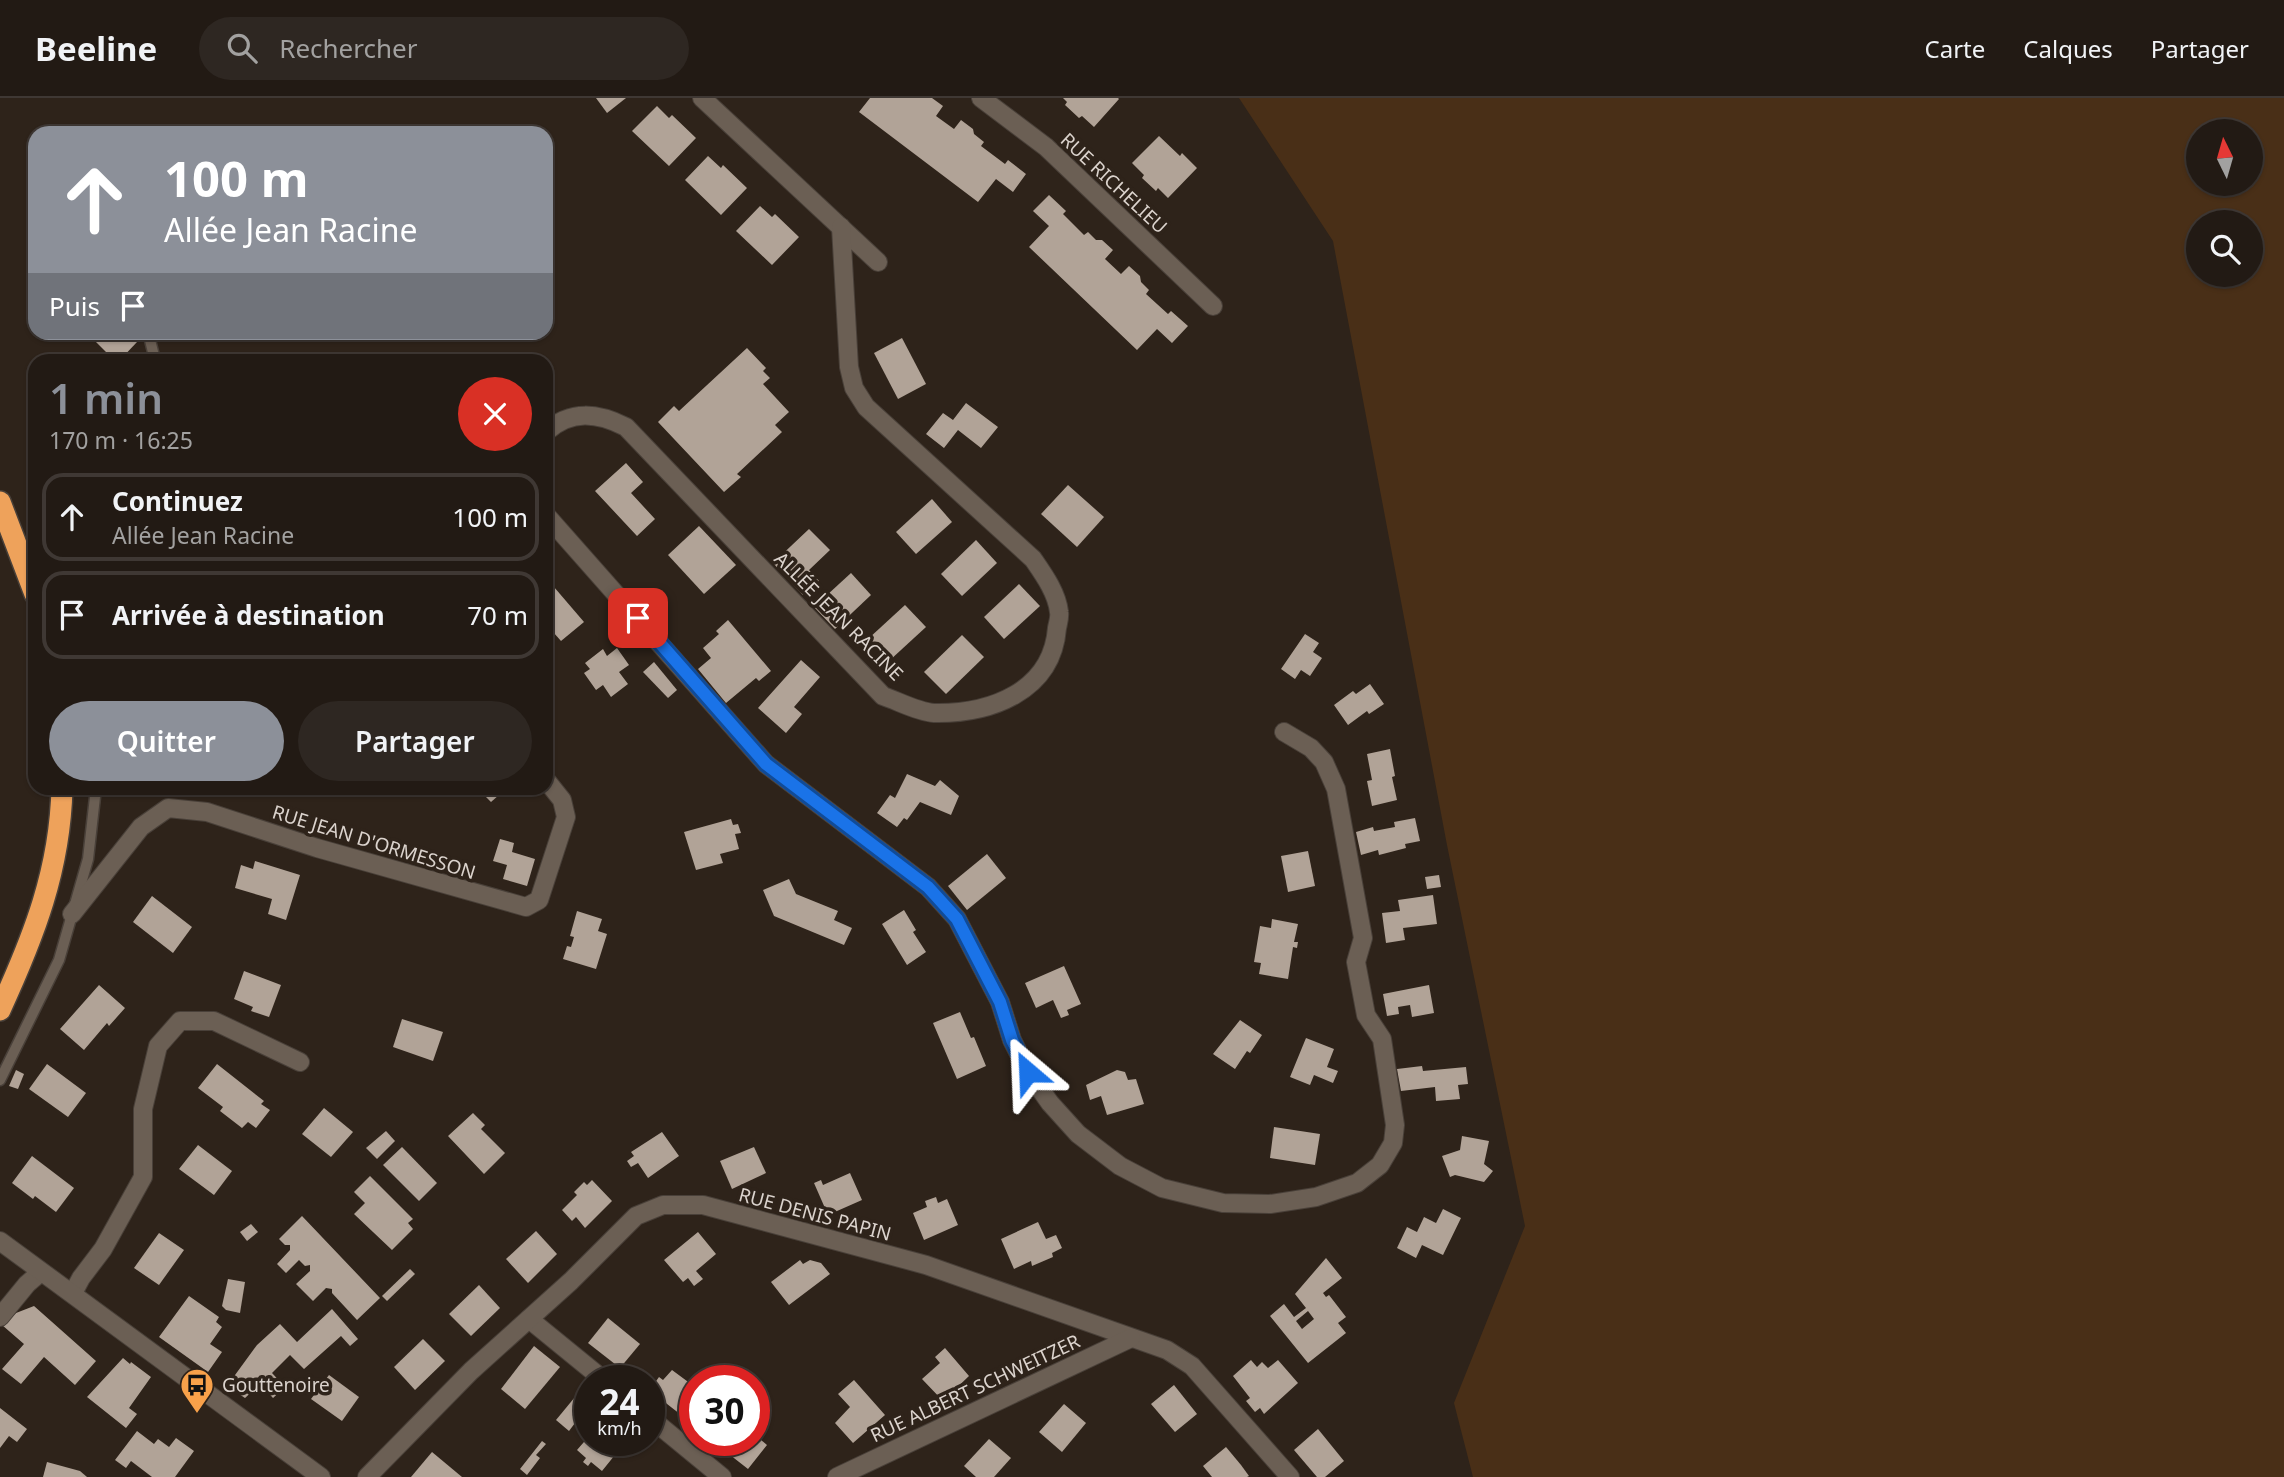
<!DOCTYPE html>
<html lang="fr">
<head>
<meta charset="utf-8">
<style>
  :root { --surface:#221a14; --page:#2e2722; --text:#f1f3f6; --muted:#a2a1a0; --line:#3f3834; --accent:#8c9099 }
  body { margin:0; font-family:"Noto Sans",sans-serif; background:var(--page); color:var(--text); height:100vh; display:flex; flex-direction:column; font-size:26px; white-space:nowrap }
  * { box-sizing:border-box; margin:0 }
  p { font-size:23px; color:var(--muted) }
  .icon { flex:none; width:38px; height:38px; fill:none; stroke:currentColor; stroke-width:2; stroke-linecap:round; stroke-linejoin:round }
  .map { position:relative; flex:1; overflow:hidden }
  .drawer { position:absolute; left:28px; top:256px; width:525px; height:441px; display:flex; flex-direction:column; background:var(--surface); border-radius:21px; box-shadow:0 2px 5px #0004,0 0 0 2px var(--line) }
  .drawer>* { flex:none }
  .guide { position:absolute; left:28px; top:28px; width:525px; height:214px; border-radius:21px; box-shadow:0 2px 5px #0004,0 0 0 2px var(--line); background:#8c9099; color:#fff; overflow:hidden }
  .needle { width:46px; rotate:355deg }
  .fabs { position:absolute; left:2186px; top:21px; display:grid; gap:14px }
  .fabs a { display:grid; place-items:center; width:77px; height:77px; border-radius:50%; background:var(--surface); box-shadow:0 2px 5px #0004,0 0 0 2px var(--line); font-size:35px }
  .speed { position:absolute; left:574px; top:1267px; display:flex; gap:14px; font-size:35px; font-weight:700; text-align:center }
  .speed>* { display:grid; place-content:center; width:91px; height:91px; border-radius:50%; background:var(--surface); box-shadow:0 2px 5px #0004,0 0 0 2px var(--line); line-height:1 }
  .speed small { font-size:18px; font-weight:400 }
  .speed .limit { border:10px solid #d22; background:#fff; color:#111 }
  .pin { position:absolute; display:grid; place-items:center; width:60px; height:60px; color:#fff; margin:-30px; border-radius:14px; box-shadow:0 4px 10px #0006 }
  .me { position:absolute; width:77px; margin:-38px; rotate:334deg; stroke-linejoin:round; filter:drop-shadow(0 0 5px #0008) }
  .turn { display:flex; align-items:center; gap:24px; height:147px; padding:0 21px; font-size:32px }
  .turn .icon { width:91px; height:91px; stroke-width:2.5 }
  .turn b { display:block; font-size:49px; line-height:60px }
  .then { display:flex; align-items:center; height:66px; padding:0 21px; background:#0003; gap:14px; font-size:26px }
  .round { display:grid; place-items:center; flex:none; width:74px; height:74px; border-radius:37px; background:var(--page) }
  .summary { display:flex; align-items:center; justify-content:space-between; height:119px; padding:0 21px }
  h1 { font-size:42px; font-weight:600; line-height:52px; color:var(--accent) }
  .button { display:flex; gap:14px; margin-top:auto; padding:14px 21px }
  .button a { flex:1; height:80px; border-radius:42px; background:var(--accent); color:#fff; font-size:28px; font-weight:600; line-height:80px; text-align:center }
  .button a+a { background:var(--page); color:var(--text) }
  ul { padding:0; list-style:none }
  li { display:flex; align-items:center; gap:21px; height:88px; margin:0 14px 10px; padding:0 7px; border:4px solid var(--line); border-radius:21px }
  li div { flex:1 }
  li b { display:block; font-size:26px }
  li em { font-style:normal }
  header { display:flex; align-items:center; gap:42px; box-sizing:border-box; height:98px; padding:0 35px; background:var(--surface); border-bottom:2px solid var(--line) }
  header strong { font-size:33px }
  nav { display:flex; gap:38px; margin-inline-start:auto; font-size:24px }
  .search { width:490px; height:63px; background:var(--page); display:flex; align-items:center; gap:18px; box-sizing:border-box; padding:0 24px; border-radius:38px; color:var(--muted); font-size:26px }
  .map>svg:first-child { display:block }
  .green { fill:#492f17; fill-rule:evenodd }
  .building { fill:#b1a397; fill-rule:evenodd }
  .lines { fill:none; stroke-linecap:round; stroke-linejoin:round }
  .lane-casing { stroke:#494039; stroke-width:13 }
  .street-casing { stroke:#494039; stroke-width:20 }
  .secondary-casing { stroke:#494039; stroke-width:20 }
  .highway-casing { stroke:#494039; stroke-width:24 }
  .lane { stroke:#6b5f54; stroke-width:10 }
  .street { stroke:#6b5f54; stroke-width:18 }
  .secondary { stroke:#6b5f54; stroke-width:18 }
  .highway { stroke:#eea25b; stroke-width:21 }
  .route-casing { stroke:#114b97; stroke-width:18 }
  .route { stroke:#1a73e8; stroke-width:12 }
  .labels { text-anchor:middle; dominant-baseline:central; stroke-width:7; stroke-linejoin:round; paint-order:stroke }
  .street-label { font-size:19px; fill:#dbd3cd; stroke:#2e231a }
  .poi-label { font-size:19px; fill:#dbd3cd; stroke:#2e231a; text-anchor:start }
</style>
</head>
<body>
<header>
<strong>Beeline</strong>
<div class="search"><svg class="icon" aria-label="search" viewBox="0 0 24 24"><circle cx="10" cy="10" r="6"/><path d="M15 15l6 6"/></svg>Rechercher</div>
<nav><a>Carte</a><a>Calques</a><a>Partager</a></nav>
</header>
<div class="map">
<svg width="2284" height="1379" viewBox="0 0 2284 1379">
  <rect width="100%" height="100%" fill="#2e231a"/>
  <!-- green -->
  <path class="green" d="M1239 0H2284V1379H1473L1454 1305 1525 1128 1447 747 1333 143ZM2198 33H2250V86H2198ZM2198 124H2250V177H2198Z"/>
  <!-- building -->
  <g class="building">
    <path d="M596 0H626L607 15Z"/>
    <path d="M870 0H932L943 8 936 18 954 31 961 22 973 31 974 36 984 44 981 48 1005 66 1008 62 1026 76 1013 94 996 81 978 104 859 14Z"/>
    <path d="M1063 0H1118L1119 1 1094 29 1082 18 1079 20 1065 7 1067 4Z"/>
    <path d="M657 8 669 20 672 17 696 40 669 68 632 33Z"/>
    <path d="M1159 38 1180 58 1182 55 1197 70 1168 100 1158 90 1156 93 1142 80 1144 77 1132 65Z"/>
    <path d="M708 58 721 70 723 67 747 90 721 117 685 82Z"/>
    <path d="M1049 97 1066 113 1063 116 1084 137 1088 134 1096 142H1102L1113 152 1105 161 1121 176 1129 168 1140 178 1141 184 1149 192 1146 196 1168 216 1171 213 1188 228 1172 245 1157 231 1137 252 1029 149 1049 128 1033 113Z"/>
    <path d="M760 108 772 119 775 116 799 139 772 167 736 133Z"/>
    <path d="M86 234H128L137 244 120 262H114Z"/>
    <path d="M902 240 926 286 898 301 874 255Z"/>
    <path d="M747 250 766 270 763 273 770 280 763 286 789 314 775 327 782 334 737 376 741 379 724 394 658 324 674 308 679 313Z"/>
    <path d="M966 305 998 329 981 350 958 332 944 350 926 336 943 315 953 322Z"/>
    <path d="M626 365 643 384 631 395 655 421 637 438 595 393Z"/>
    <path d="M1068 387 1104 419 1077 449 1041 416Z"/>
    <path d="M932 401 952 424 916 456 896 434Z"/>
    <path d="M699 428 736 467 704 496 668 457Z"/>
    <path d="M809 431 830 452 809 472 819 483 803 497 773 465Z"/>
    <path d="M976 442 997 465 962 498 941 476Z"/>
    <path d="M851 475 871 497 835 531 814 509Z"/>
    <path d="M548 482 584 524 561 543 546 526V484Z"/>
    <path d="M1019 486 1040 508 1004 541 984 519Z"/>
    <path d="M905 507 926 529 889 563 868 541Z"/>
    <path d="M728 522 771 573 759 583 756 580 726 605 698 571 711 560 703 550 719 536 716 533Z"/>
    <path d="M1305 536 1319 545 1313 554 1322 560 1310 578 1301 572 1295 581 1281 571Z"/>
    <path d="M962 537 984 559 946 596 924 574Z"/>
    <path d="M617 550 629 567 619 574 628 586 611 599 603 587 596 592 584 575 590 571 585 565 603 551 607 558Z"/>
    <path d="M801 562 820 579 794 609 802 616 786 635 758 610Z"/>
    <path d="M654 564 677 592 668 600 643 574Z"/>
    <path d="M1370 586 1384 606 1369 616 1367 613 1348 627 1334 607 1353 593 1356 596Z"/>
    <path d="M1390 651 1395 678 1392 679 1397 702 1372 708 1367 683 1372 682 1367 656Z"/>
    <path d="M907 676 935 688 940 682 959 698 951 717 920 704 907 722 904 720 897 729 877 715 890 697 895 700Z"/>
    <path d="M477 690H507L491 704Z"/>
    <path d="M1415 720 1420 743 1405 746 1406 750 1379 757 1378 752 1361 757 1356 734 1373 729 1374 733 1395 729 1394 724Z"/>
    <path d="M731 721 733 727 738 726 741 735 735 736 739 751 720 756 723 765 696 772 684 734Z"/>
    <path d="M500 741 514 745 512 754 535 761 527 788 503 781 507 767 493 763Z"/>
    <path d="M1308 753 1315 788 1288 794 1281 758Z"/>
    <path d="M987 756 1006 780 967 812 948 788Z"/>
    <path d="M255 763 300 777 286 822 268 816 272 801 235 790 241 767 253 771Z"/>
    <path d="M1439 777 1441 789 1427 791 1425 779Z"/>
    <path d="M789 781 796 796 838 813 834 822 852 830 844 847 774 818 763 792Z"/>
    <path d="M1433 797 1437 826 1403 830 1405 842 1386 845 1382 815 1400 813 1398 802Z"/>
    <path d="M152 798 192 829 173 855 133 824Z"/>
    <path d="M904 812 916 832 913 834 926 854 907 867 882 826Z"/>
    <path d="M577 813 602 821 598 833 607 836 596 871 563 861 567 848 571 849 574 839 570 838Z"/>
    <path d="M1272 821 1298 826 1294 844H1298L1297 850 1293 849 1288 881 1259 876 1261 865 1254 864 1260 828 1271 830Z"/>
    <path d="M1064 868 1081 906 1067 912 1069 917 1061 920 1053 902 1036 910 1025 885Z"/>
    <path d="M244 873 281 887 269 919 251 913 253 909 234 901Z"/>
    <path d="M99 887 125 910 109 928 107 925 84 952 60 931Z"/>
    <path d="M1429 887 1434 915 1412 919 1410 907 1398 909 1399 916 1387 918 1383 896Z"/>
    <path d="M960 914 971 940 974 939 986 968 957 981 933 925Z"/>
    <path d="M402 921 443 934 433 963 393 949Z"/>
    <path d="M1240 922 1262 937 1250 955 1247 953 1235 971 1213 956Z"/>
    <path d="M1306 940 1334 951 1327 969 1338 973 1333 985 1314 977 1310 987 1290 979Z"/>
    <path d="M47 966 86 995 68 1019 29 991Z"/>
    <path d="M217 966 264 1003 261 1006 270 1012 256 1030 248 1024 242 1030 220 1013 223 1009 198 990Z"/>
    <path d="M1422 968 1423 973 1466 969 1468 986 1458 987 1460 1001 1436 1003 1435 989 1401 993 1397 971Z"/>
    <path d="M16 972 24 976 18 991 9 988Z"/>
    <path d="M1117 972 1125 974 1128 982 1136 981 1144 1006 1107 1017 1101 998 1090 1002 1086 987Z"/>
    <path d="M324 1010 353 1034 331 1059 302 1036Z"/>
    <path d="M473 1015 485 1027 481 1031 505 1055 484 1076 448 1038Z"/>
    <path d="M1274 1029 1320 1036 1315 1067 1270 1060Z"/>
    <path d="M386 1033 395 1043 377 1061 366 1050Z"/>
    <path d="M662 1034 679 1058 648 1080 638 1065 631 1069 627 1063 634 1058 631 1054Z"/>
    <path d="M1462 1038 1489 1043 1484 1066 1493 1073 1484 1084 1455 1077 1450 1079 1442 1058 1460 1052Z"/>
    <path d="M198 1047 232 1073 214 1097 179 1071Z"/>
    <path d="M402 1049 437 1085 419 1103 383 1067Z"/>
    <path d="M754 1049 766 1075 732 1091 720 1063Z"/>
    <path d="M32 1058 74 1090 56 1114 35 1098 33 1101 12 1085Z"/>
    <path d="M850 1075 862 1102 828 1117 814 1085 821 1082 823 1087Z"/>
    <path d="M370 1078 413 1121 408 1125 413 1131 392 1152 354 1116 365 1105 354 1094Z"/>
    <path d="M592 1082 612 1103 585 1130 576 1119 572 1123 562 1112 577 1097 574 1094 584 1084 587 1087Z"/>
    <path d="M936 1099 938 1105 947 1101 958 1127 924 1142 913 1115 927 1109 925 1103Z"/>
    <path d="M1443 1111 1461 1120 1443 1157 1422 1147 1416 1160 1397 1150 1407 1129 1417 1134 1424 1119 1436 1125Z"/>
    <path d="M302 1118 380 1200 357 1222 332 1195V1191L326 1190 313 1203 296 1186 310 1173V1167L305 1168 299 1162 286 1175 277 1166 290 1152V1147H285L279 1141Z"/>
    <path d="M1038 1124 1046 1141 1056 1137 1062 1150 1052 1155 1053 1159 1032 1168 1031 1163 1014 1171 1001 1141Z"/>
    <path d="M251 1126 258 1134 247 1143 240 1134Z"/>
    <path d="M536 1133 557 1156 528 1185 506 1161Z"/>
    <path d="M698 1134 716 1156 696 1173 703 1181 694 1188 688 1180 683 1184 664 1162Z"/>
    <path d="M159 1135 184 1152 159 1187 134 1170Z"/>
    <path d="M1326 1160 1342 1180 1323 1195 1326 1199 1329 1197 1346 1219 1338 1225 1346 1235 1308 1265 1270 1218 1284 1206 1294 1219 1306 1210 1295 1196ZM1308 1213 1314 1221 1302 1231 1296 1223Z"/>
    <path d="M800 1162 803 1166 810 1162 821 1165 830 1176 789 1207 771 1184Z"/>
    <path d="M410 1171 415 1176 387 1203 382 1198Z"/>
    <path d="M228 1181 245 1184 240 1215 226 1212 222 1208Z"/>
    <path d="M479 1187 500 1210 471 1238 449 1216Z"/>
    <path d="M189 1198 219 1219 216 1224 222 1229 210 1246 222 1254 208 1274 159 1239Z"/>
    <path d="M34 1208 96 1263 75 1287 44 1259 21 1286 2 1271 24 1246 2 1227 16 1215Z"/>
    <path d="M332 1211 358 1241 350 1248 341 1238 304 1271 290 1257 272 1275 285 1289 273 1300 260 1286 245 1300 227 1288 257 1247 280 1226 297 1244Z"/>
    <path d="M608 1220 640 1246 620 1270 588 1245Z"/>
    <path d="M423 1241 445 1263 415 1292 394 1269Z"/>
    <path d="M534 1248 560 1269 525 1311 501 1291Z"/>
    <path d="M945 1250 969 1278 943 1303 922 1281 940 1265 935 1259Z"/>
    <path d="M123 1260 130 1266 131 1264 151 1279 129 1310 137 1316 126 1330 87 1299Z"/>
    <path d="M1251 1262 1257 1269 1262 1264 1268 1270 1278 1262 1298 1285 1264 1316 1260 1310 1255 1314 1246 1303 1250 1300 1233 1278Z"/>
    <path d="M672 1272 695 1289V1308L685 1320 653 1295 658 1289 654 1286 659 1279 663 1282Z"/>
    <path d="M329 1277 359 1299 342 1323 311 1301Z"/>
    <path d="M854 1282 885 1317 853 1345 835 1325 850 1309 838 1296Z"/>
    <path d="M1174 1287 1197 1316 1175 1334 1151 1306Z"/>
    <path d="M575 1299 587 1309 569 1333 556 1322Z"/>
    <path d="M1064 1306 1086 1325 1062 1354 1039 1334Z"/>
    <path d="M0 1310 27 1331 17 1344 9 1338 0 1350Z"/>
    <path d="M1318 1331 1344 1363 1325 1379H1317L1294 1352Z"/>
    <path d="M137 1333 154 1346 158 1341 169 1349 176 1340 194 1353 175 1379H152L131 1363 126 1370 115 1362Z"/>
    <path d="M754 1336 767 1347 748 1371 716 1346 719 1342H754Z"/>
    <path d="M590 1337V1342H627L602 1373 591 1364 588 1368 583 1364 586 1360 577 1352Z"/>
    <path d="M989 1341 1011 1360 994 1379H976L964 1368Z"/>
    <path d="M542 1343 546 1346 536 1357 540 1360 527 1377 520 1371Z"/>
    <path d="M1226 1349 1241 1367 1249 1378 1247 1379H1212L1203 1368Z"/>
    <path d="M432 1354 462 1379H411Z"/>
    <path d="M47 1364 80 1373 87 1379H43Z"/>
  </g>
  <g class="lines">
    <defs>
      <g id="lane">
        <path d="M148 234 155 262"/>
        <path d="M0 982 59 862 88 761 96 690"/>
      </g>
      <g id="street">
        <path d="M702 0 878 164"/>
        <path d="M981 0 1046 49 1213 208"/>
        <path d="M546 334C571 311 598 315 626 329L883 598C898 603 918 614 934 615 990 616 1052 594 1057 530 1058 525 1060 519 1059 514 1057 495 1044 477 1033 461L866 309 854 290 849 269 841 129"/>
        <path d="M546 417 766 666 928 789 957 821 1000 904 1012 942 1028 974 1050 1005 1078 1036 1120 1068 1162 1090 1223 1105 1270 1106 1316 1099 1357 1085 1380 1067 1393 1045 1395 1027 1382 941 1366 917 1356 864 1363 840 1336 691 1324 664 1311 650 1284 634"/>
        <path d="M72 816 141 729 168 710 207 714 317 750 526 809 539 802 566 719 562 702 546 682"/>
        <path d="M73 1195 81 1180 103 1151 143 1079V1011L158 948 180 923H214L300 964"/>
        <path d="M0 1219 27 1186 41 1174"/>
        <path d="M529 1221 605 1283"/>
        <path d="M649 1319 722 1379"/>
        <path d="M367 1379 471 1273 571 1183 636 1118 663 1107H703L926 1167 1167 1252 1192 1268 1290 1379"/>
        <path d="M837 1379 1131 1240"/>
      </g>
      <path id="secondary" d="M0 1143 321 1379"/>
      <g id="highway">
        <path d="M0 404 35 496"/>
        <path d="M0 912C34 838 60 772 62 690"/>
      </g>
    </defs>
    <!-- lane casing -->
    <use href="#lane" class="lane-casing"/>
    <!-- street casing -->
    <use href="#street" class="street-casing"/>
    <!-- secondary casing -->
    <use href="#secondary" class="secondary-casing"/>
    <!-- highway casing -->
    <use href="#highway" class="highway-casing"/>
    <!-- lane -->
    <use href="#lane" class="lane"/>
    <!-- street -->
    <use href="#street" class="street"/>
    <!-- secondary -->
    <use href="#secondary" class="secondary"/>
    <!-- highway -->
    <use href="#highway" class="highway"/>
  </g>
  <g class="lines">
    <defs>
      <path id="route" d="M638 520 766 666 928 789 957 821 1000 904 1012 942 1028 974"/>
    </defs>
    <!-- route casing -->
    <use href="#route" class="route-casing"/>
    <!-- route -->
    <use href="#route" class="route"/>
  </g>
  <!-- icons -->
  <defs>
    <symbol id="bus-pin" viewBox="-11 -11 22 30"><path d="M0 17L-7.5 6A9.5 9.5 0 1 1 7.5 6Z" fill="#f8a14a" stroke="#2e231a"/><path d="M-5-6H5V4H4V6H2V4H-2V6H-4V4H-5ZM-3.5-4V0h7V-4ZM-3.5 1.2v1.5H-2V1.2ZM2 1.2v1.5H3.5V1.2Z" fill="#111"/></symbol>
  </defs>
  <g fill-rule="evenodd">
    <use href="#bus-pin" x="178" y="1268" width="38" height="52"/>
  </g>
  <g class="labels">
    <!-- street labels -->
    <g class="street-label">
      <text transform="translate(1114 85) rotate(43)">RUE RICHELIEU</text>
      <text transform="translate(839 518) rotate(45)">ALLÉE JEAN RACINE</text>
      <text transform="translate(374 744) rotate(17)">RUE JEAN D'ORMESSON</text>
      <text transform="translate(815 1116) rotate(15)">RUE DENIS PAPIN</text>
      <text transform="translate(975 1290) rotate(-25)">RUE ALBERT SCHWEITZER</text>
    </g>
    <!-- poi labels -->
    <g class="poi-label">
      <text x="222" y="1287">Gouttenoire</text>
    </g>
  </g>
</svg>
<div class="fabs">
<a><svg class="needle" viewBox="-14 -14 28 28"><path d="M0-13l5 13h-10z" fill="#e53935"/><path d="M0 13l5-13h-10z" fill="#a2a1a0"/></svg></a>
<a><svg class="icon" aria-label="search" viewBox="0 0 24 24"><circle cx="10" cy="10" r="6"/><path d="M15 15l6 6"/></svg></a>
</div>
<div class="speed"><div>24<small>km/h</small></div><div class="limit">30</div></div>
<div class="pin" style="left:638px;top:520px;background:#d93025"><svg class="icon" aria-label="arrive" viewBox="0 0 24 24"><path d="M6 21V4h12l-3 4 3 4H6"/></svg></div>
<svg class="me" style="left:1028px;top:974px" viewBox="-20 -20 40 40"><path d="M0-17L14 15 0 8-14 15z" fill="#1a73e8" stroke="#fff" stroke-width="4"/></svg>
<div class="guide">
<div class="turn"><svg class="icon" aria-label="ahead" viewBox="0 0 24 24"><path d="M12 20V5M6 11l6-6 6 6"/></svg><div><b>100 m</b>Allée Jean Racine</div></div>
<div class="then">Puis<svg class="icon" aria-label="arrive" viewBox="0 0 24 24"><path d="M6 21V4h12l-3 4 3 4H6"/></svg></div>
</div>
<section class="drawer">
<div class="summary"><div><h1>1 min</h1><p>170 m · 16:25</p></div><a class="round" style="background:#d93025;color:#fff"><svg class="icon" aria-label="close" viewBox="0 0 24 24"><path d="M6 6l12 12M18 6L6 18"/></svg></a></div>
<ul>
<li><svg class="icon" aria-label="ahead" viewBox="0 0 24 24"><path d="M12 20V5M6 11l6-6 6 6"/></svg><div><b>Continuez</b><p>Allée Jean Racine</p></div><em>100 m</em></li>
<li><svg class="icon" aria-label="arrive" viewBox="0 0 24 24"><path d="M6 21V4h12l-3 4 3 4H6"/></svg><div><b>Arrivée à destination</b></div><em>70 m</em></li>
</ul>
<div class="button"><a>Quitter</a><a>Partager</a></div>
</section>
</div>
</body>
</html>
